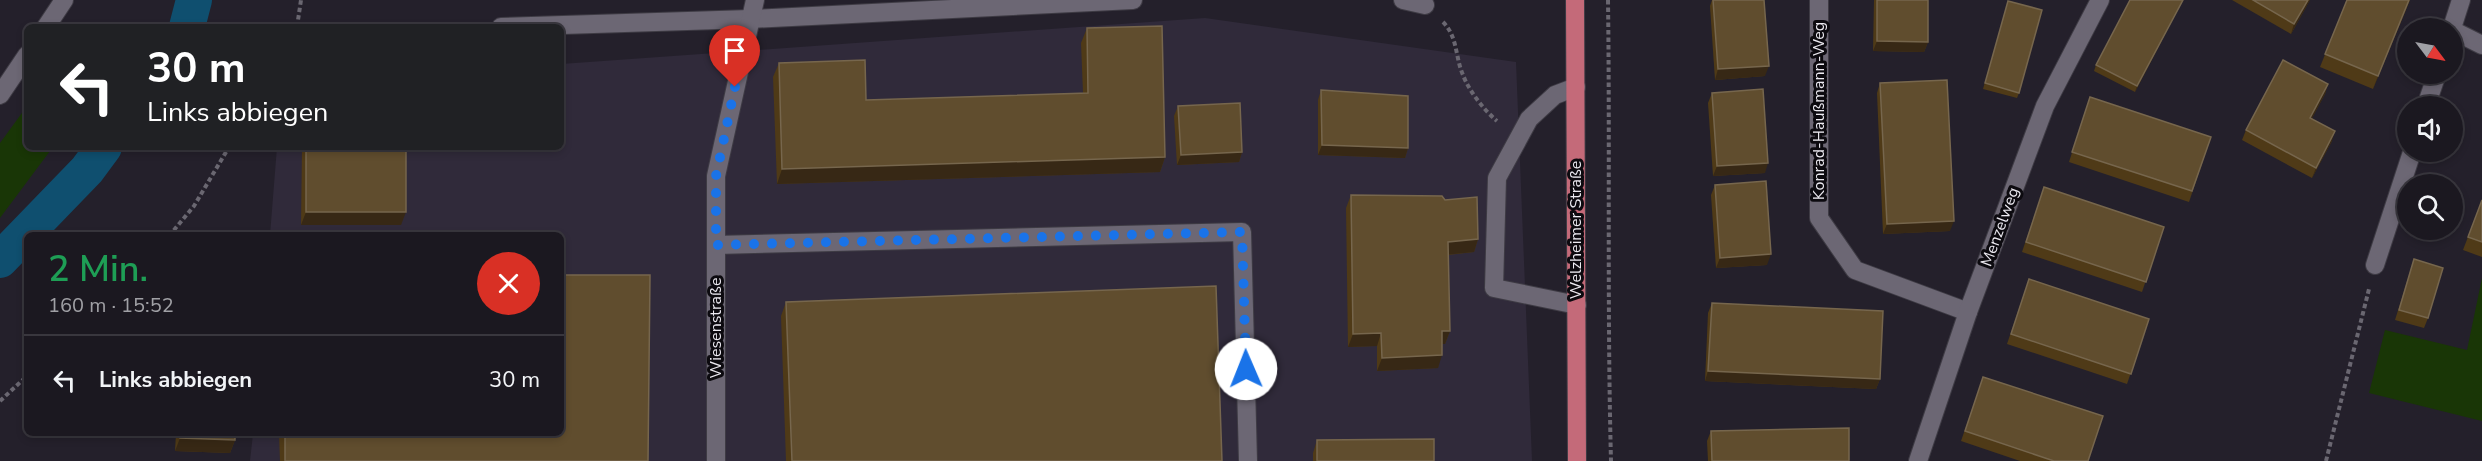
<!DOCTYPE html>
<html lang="de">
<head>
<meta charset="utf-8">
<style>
  :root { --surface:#1b1820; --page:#28252d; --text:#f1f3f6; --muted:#a0a0a5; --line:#39373e }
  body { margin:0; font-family:"Nunito Sans",sans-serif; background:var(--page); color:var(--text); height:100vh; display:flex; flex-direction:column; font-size:22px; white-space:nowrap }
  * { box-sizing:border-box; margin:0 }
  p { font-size:20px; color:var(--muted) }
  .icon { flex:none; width:33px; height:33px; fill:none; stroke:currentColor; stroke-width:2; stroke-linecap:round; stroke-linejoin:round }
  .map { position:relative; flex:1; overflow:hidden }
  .panel { position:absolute; left:24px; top:232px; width:540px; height:204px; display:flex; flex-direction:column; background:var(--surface); border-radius:9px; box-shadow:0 3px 9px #0003,0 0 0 2px var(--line) }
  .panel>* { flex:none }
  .guide { position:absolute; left:24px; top:24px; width:540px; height:126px; border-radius:9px; box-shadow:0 3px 9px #0003,0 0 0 2px var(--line); background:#202124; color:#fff; overflow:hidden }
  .needle { width:39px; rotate:122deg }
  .tools { position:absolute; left:2397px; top:18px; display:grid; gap:12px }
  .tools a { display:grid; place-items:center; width:66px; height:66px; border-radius:50%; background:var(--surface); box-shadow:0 3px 9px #0003,0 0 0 2px var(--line); font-size:30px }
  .pin { position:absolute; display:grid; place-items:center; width:51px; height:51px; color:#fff; margin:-62px -26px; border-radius:50% 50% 50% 0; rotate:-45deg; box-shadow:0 0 6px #0007 }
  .pin .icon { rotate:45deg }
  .me { position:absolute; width:66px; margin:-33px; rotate:359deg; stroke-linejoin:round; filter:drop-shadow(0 0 4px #0008) }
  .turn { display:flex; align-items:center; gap:21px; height:126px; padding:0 24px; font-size:27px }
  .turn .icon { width:78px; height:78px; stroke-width:2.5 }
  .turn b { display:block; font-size:42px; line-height:51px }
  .round { display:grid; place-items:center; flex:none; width:63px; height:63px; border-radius:32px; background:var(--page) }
  .head { display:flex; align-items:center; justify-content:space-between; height:102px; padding:0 24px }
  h1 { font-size:36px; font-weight:600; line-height:45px; color:#1e9e55 }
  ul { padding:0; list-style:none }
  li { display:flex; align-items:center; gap:18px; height:90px; padding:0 24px; border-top:2px solid var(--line) }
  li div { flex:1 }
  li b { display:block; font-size:22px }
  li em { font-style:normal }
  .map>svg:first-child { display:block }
  .commercial { fill:#302a3a }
  .green { fill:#193606 }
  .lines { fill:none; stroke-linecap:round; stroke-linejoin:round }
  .canal { stroke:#0f4f6f; stroke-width:36 }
  .minor-casing { stroke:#3e3b44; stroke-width:20 }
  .major-casing { stroke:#3e3b44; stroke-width:20 }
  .path { stroke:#6a6771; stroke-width:4; stroke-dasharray:4.5 3; stroke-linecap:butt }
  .minor { stroke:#6c6774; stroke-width:18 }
  .major { stroke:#c46a79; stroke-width:18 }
  .wall { fill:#4f3a17 }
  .shaded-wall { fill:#372815 }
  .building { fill:#604d2e; stroke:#76664d; stroke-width:1.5 }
  .route { stroke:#1a73e8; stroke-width:10; stroke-dasharray:0 18 }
  .labels { text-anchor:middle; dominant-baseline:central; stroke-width:6; stroke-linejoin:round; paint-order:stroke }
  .street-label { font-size:16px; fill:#edebf2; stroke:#0c0a0f }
</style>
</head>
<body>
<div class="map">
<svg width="2482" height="461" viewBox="0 0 2482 461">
  <rect width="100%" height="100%" fill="#24202b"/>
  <!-- commercial -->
  <path class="commercial" d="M1205 18 1516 62 1532 461H250L253 434H561V236L270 235 277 147H561V64Z"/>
  <!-- green -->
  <g class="green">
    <path d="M27 106V147H53L0 218V143Z"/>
    <path d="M2482 278V421L2369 393 2385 330 2467 350Z"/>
  </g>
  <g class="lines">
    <!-- canal -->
    <g class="canal">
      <path d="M187 27 194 0"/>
      <path d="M0 260 87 170 104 147"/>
    </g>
    <defs>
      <g id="minor">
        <path d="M1403 0 1425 5"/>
        <path d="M1819 0V218L1855 270 1968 312"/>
        <path d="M46 27 64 0"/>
        <path d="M501 27 750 19 1133 0"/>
        <path d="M2452 28 2461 0"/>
        <path d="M2452 30 2482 45"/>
        <path d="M1576 87 1555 95 1529 119 1497 178 1494 288 1577 305"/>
        <path d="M0 95 27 55"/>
        <path d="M2426 106 2437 74"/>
        <path d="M716 245 1242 232 1248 461"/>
        <path d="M2375 265 2412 152"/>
        <path d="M716 461V176L755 0"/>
        <path d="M1918 461 1968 312 2045 106 2100 0"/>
      </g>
      <path id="major" d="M1575 0 1577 461"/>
    </defs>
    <!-- minor casing -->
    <use href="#minor" class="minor-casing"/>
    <!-- major casing -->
    <use href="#major" class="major-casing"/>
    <!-- path -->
    <g class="path">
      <path d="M1608 0C1610 154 1607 307 1611 461"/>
      <path d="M1443 22C1458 37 1455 57 1463 75 1469 91 1484 110 1497 121"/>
      <path d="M297 27 301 0"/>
      <path d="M169 236 194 206 229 147"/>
      <path d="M0 401 27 376"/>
      <path d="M2326 461 2369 289"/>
    </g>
    <!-- minor -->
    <use href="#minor" class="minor"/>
    <!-- major -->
    <use href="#major" class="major"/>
  </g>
  <!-- wall -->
  <g class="wall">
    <path d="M1712 0H1764L1765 76 1715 80 1710 6Z"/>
    <path d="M1874 0H1928V42L1924 52 1873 51Z"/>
    <path d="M2183 0 2135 92 2094 71 2096 65Z"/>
    <path d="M2232 0H2310L2291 34Z"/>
    <path d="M2347 0H2410L2373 89 2320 67Z"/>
    <path d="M2008 1 2019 93 2017 98 1983 89Z"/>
    <path d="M1087 28 1165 157 1160 172 777 184 773 77 779 63 866 100 1083 93 1081 43Z"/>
    <path d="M1880 83 1950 231 1883 234 1877 93Z"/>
    <path d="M2328 84 2325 94 2312 118 2332 141 2312 178 2242 140 2246 130Z"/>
    <path d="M1321 90 1408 148 1405 158 1318 155V100Z"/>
    <path d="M1712 93 1765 173 1713 176 1708 103Z"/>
    <path d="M2090 97 2211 137 2189 202 2069 162Z"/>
    <path d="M1178 106 1242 152 1239 162 1177 165 1174 116Z"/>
    <path d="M302 147H406L401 225H301Z"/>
    <path d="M1715 185 1767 265 1716 268 1711 195Z"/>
    <path d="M2044 187 2164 227 2142 292 2022 252Z"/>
    <path d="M1351 195 1478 239 1474 252 1448 255 1450 331 1445 344H1442L1438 368 1377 371V346L1348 347 1346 208Z"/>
    <path d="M2482 200V257L2463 250Z"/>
    <path d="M2414 259 2428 318 2424 328 2395 320Z"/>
    <path d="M2029 279 2149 319 2127 384 2007 344Z"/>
    <path d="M786 302 1222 461H786L781 316Z"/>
    <path d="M1712 303 1880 379 1876 389 1705 381 1708 313Z"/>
    <path d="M1983 377 2088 461H2020L1961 441Z"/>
    <path d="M1711 431 1849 461H1708L1707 441Z"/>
    <path d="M176 434H235V440L230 453 175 451Z"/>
    <path d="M279 434H561L648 461H280Z"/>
    <path d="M1317 440 1434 461H1313V453Z"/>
  </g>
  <!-- shaded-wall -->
  <g class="shaded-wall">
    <path d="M2183 0 2135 92 2137 86Z"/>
    <path d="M2308 0H2310L2291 34 2294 24Z"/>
    <path d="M2409 0H2410L2373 89 2378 76Z"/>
    <path d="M1877 41 1928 42 1924 52 1873 51Z"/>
    <path d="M1769 66 1765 76 1715 80 1718 69Z"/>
    <path d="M2328 84 2325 94 2307 128 2310 118Z"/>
    <path d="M2335 131 2332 141 2312 178 2316 168Z"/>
    <path d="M1322 145 1408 148 1405 158 1318 155Z"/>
    <path d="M1242 152 1239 162 1177 165 1181 155Z"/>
    <path d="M1165 157 1160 172 777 184 782 169Z"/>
    <path d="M1768 163 1765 173 1713 176 1717 166Z"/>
    <path d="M306 212H406L401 225H301Z"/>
    <path d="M1954 221 1950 231 1883 234 1887 224Z"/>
    <path d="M1478 239 1474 252 1444 255 1448 242Z"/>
    <path d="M1771 254 1767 265 1716 268 1720 258Z"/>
    <path d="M1442 331H1450L1445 344H1437Z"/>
    <path d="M1381 333 1377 346 1348 347 1353 334Z"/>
    <path d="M1442 355 1438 368 1377 371 1382 358Z"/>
    <path d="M1708 371 1880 379 1876 389 1705 381Z"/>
    <path d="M180 438 235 440 230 453 175 451Z"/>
  </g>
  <!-- building -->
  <g class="building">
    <path d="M1713 0H1764L1769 66 1718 69Z"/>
    <path d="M1877 0H1928V42L1877 41Z"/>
    <path d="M2130 0H2183L2137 86 2096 65Z"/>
    <path d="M2253 0H2308L2294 24Z"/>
    <path d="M2347 0H2409L2378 76 2325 54Z"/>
    <path d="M2008 1 2042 10 2019 93 1985 83Z"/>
    <path d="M1162 26 1165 157 782 169 779 63 865 60 866 100 1088 93 1087 28Z"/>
    <path d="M2283 60 2328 84 2310 118 2335 131 2316 168 2246 130Z"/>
    <path d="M1947 80 1954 221 1887 224 1880 83Z"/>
    <path d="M1763 89 1768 163 1717 166 1712 93Z"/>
    <path d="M1321 90 1408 96V148L1322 145Z"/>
    <path d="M2090 97 2211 137 2192 191 2072 152Z"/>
    <path d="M1240 103 1242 152 1181 155 1178 106Z"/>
    <rect x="306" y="147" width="100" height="65"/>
    <path d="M1766 181 1771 254 1720 258 1715 185Z"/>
    <path d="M2044 187 2164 227 2146 282 2026 242Z"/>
    <path d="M1351 195 1442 196 1445 200 1477 197 1478 239 1448 242 1450 331H1442V355L1382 358 1381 333 1353 334Z"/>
    <path d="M2482 200V242L2468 237Z"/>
    <path d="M2414 259 2443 268 2428 318 2399 310Z"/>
    <path d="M561 275H650L648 461H285V434H561Z"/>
    <path d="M2029 279 2149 319 2131 374 2011 334Z"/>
    <path d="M1216 286 1222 461H792L786 302Z"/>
    <path d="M1712 303 1883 311 1880 379 1708 371Z"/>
    <path d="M1983 377 2103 416 2088 461H2054L1965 431Z"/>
    <path d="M1849 428V461H1712L1711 431Z"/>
    <path d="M180 434H235V440L180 438Z"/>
    <path d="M1434 439V461H1317V440Z"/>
  </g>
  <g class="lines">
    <!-- route -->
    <path class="route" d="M735 87 716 176V245L1242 232 1246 369"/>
  </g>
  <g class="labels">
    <!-- street labels -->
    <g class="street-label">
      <text transform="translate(1819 111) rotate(-90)">Konrad-Haußmann-Weg</text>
      <text transform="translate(2000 227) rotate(-70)">Menzelweg</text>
      <text transform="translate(1576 230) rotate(-90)">Welzheimer Straße</text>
      <text transform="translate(716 328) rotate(-90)">Wiesenstraße</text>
    </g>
  </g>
</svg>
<div class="tools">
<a><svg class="needle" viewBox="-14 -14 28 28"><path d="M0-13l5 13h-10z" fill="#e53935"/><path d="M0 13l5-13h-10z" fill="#a0a0a5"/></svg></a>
<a><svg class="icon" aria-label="sound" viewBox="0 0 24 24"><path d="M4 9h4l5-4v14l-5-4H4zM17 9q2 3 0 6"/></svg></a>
<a><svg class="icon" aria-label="search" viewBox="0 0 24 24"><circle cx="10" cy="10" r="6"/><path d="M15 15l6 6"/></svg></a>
</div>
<div class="pin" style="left:735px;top:87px;background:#d93025"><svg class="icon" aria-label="arrive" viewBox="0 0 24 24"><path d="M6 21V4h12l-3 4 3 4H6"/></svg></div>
<svg class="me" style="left:1246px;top:369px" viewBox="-20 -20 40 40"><circle r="19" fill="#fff"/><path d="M0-13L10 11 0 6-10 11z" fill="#1a73e8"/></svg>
<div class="guide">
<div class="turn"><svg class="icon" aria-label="left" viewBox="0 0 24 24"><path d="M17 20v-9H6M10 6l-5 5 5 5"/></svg><div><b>30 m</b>Links abbiegen</div></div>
</div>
<section class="panel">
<div class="head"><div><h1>2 Min.</h1><p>160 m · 15:52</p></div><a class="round" style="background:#d93025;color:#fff"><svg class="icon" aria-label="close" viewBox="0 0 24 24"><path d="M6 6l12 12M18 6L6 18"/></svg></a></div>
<ul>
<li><svg class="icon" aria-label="left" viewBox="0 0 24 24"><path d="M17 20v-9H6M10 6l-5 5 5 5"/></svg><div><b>Links abbiegen</b></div><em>30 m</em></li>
</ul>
</section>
</div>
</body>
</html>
